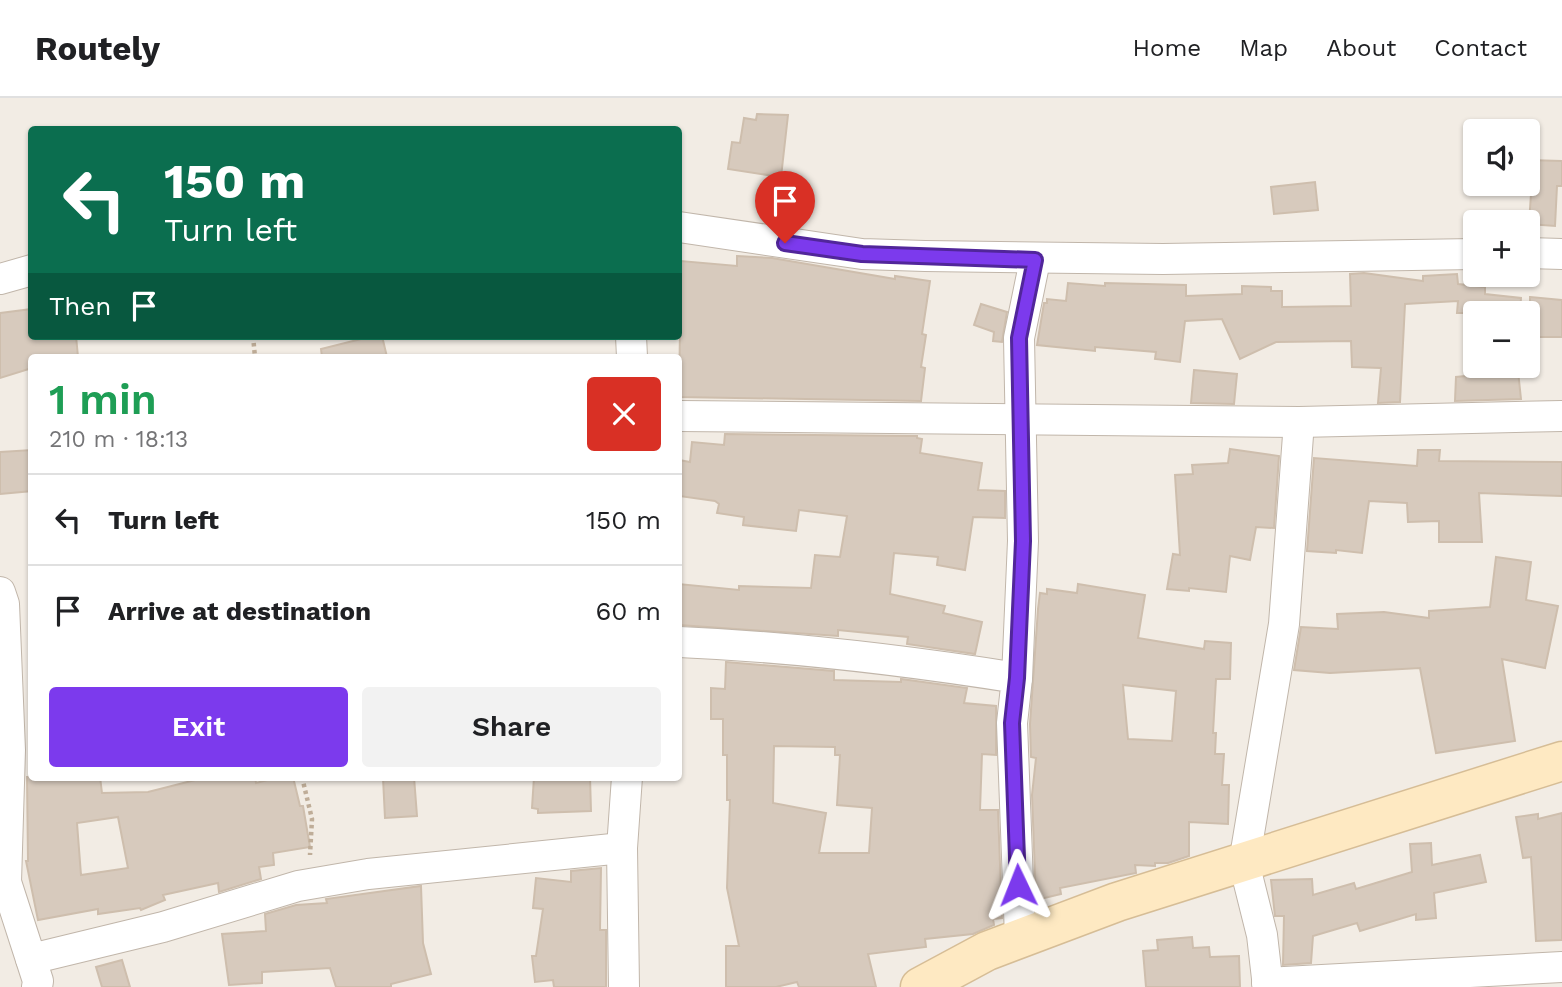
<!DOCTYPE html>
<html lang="en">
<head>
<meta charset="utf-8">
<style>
  :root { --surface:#fff; --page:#f2f2f2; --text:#202124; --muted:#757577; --line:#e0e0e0; --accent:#7c3aed }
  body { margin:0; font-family:"Work Sans",sans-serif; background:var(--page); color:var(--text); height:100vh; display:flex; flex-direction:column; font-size:26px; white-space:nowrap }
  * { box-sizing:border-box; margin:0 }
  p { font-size:23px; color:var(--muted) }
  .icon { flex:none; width:38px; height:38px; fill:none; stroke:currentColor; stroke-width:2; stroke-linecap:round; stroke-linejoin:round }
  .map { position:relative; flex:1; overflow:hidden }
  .details { position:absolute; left:28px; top:256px; width:654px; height:427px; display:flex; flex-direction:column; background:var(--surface); border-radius:7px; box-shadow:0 2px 5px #0004 }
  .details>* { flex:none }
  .guide { position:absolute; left:28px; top:28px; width:654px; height:214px; border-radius:7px; box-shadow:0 2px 5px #0004; background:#0b6e4f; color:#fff; overflow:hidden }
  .controls { position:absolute; left:1463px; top:21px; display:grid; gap:14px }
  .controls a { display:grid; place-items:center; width:77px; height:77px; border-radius:7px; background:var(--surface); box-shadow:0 2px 5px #0004; font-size:35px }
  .pin { position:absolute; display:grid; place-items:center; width:60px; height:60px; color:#fff; margin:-72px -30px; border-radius:50% 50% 50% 0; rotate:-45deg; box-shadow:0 0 7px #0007 }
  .pin .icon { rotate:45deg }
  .me { position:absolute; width:77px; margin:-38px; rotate:358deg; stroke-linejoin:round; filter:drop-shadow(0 0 5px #0008) }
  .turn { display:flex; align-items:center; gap:24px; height:147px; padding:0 21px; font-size:32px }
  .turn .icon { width:91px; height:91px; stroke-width:2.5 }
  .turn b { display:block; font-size:49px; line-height:60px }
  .then { display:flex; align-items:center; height:66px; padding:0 21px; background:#0003; gap:14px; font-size:26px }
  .round { display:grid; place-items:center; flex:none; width:74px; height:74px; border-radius:7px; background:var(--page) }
  .headline { display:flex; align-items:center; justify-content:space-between; height:119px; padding:0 21px }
  h1 { font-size:42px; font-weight:600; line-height:52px; color:#1e9e55 }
  .action { display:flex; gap:14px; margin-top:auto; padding:14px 21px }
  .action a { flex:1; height:80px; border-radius:7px; background:var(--accent); color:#fff; font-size:28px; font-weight:600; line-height:80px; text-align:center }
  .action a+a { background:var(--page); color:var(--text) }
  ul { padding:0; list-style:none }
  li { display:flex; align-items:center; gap:21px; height:91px; padding:0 21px; border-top:2px solid var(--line) }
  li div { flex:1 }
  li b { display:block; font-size:26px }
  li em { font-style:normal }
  header { display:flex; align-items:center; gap:42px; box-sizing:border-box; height:98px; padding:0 35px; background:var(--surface); border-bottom:2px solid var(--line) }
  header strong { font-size:33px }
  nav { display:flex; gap:38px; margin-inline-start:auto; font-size:24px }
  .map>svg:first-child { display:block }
  .building { fill:#d7cabd; stroke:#cebead; stroke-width:2; fill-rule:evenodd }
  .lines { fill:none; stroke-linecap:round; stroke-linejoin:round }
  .street-casing { stroke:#c1b6aa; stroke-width:32 }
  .secondary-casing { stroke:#d6bd96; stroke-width:41 }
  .path { stroke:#bfad98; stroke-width:4.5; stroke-dasharray:3.5 3.5; stroke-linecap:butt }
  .street { stroke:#fff; stroke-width:30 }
  .secondary { stroke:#fee9c2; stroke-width:38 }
  .route-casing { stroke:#51269a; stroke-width:18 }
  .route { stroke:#7c3aed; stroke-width:12 }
</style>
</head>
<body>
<header>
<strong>Routely</strong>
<nav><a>Home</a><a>Map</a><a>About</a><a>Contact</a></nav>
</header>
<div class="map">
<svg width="1562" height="889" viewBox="0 0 1562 889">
  <rect width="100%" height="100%" fill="#f2ece4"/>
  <!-- building -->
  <g class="building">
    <path d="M757 16 788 17 781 79 728 71 732 44 740 45 744 20 756 22Z"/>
    <path d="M1528 62 1562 63V88H1557L1555 128 1529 126 1531 96H1528Z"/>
    <path d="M1315 84 1318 112 1274 116 1271 89Z"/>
    <path d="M737 158 772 160 895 181V178L930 183 922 236 926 237 921 269 925 270 921 303 679 299 681 163 737 168Z"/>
    <path d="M1364 175 1423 183V178L1457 176 1458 186 1485 189V196L1521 200 1520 215H1457L1458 203 1405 206 1400 304 1378 305 1381 270 1352 269 1351 243 1276 244 1240 261 1222 221 1185 223 1180 264 1155 261 1156 254 1095 249V253L1037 247 1044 205H1047V201L1066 203 1068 185 1105 188V185L1186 187V198L1242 196V188L1271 189V193H1282V209L1351 208 1350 176Z"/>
    <path d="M1530 199 1562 202V239H1530Z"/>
    <path d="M981 206 1007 214 1002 244 993 243 994 234 974 227Z"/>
    <path d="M32 211V238H76L78 259H32V270L0 280V215Z"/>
    <path d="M373 238H382L387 259H322L321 251Z"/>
    <path d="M1194 272 1237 276 1234 306 1191 305Z"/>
    <path d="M1518 273 1521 301 1455 303 1456 279Z"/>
    <path d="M725 336 917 338V340L922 341 920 355 982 365 978 392 1005 393V420L973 419 965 472 937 467 938 459 894 455 890 496 945 508 943 515 982 524 975 556 907 546 908 539 838 532V538L679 527V486L739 492V488L811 490 815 457 840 459 847 418 799 412 796 433 743 427 744 419 717 415 719 406 715 403 679 398V362L690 364 692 344 724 347Z"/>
    <path d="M1230 351 1279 358 1274 430 1256 429 1250 462 1230 458 1226 494 1189 490V493L1167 491 1173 456 1180 457 1175 377 1193 376 1192 367 1228 365Z"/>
    <path d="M32 352V393L0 396V354Z"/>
    <path d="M1418 352H1440L1439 363 1562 364V398L1479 395 1482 444H1439V423L1408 424 1407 405 1369 403 1362 455 1336 452V455L1307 453 1314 360 1417 368Z"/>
    <path d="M1496 459 1531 464 1526 502 1558 508 1545 570 1502 561 1515 643 1436 655 1420 570 1330 575 1294 572 1301 529 1338 531 1337 516 1384 514 1429 520V513L1490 509Z"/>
    <path d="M1078 486 1145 497 1138 540 1204 551 1205 543 1231 545 1230 581H1216L1213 635H1216L1215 656H1224L1222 687H1229L1228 726 1189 724V758L1168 765H1155V768L1135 767 1136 775 1060 790 1061 796 1036 802 1032 697 1036 660 1031 659 1030 626 1038 511 1040 495 1047 496V491L1077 495ZM1123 587 1176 593 1172 643 1128 641Z"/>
    <path d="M726 564 834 573V582L901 584V581L967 590 964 605 996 608V657L982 656 980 712H998L1002 820 993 821 994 827 973 836 925 841 926 849 868 856 876 889H799L797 884 776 889H726V848H739L727 790 730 702H727V657H723V621H711V590L725 591ZM774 648 835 649V657H840L837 707 872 710 869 755H819L826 715 773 705Z"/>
    <path d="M27 679H100L102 695 148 694 207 679H255L256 685 279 679H293L300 708H303L310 749 273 755 274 767 259 769 261 781 219 794 218 785 163 797 165 802 141 812 140 810 98 816V811L38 822 26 763H28ZM118 719 128 770 81 777 77 725Z"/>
    <path d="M404 679H414L417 718 385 720 383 680Z"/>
    <path d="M534 679H590L591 713 538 715V711L532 710Z"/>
    <path d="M1562 715V842L1536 843 1531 759 1523 760 1516 719 1538 716V721Z"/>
    <path d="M1431 745 1432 767 1480 757 1486 784 1434 795 1436 820 1416 822V816L1360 833 1357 825 1313 838 1311 865 1283 867 1284 818H1275L1271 782 1312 781 1313 797 1354 785 1356 791 1412 774 1410 746Z"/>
    <path d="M601 770 600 832H606V889H554L553 882 535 884 532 858H536L543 811 533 810 536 780 571 784V773Z"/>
    <path d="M421 788 423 845 431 876 391 886V889H336L330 870 262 874V885L229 887 222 836 266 833 265 816 296 807 327 805 326 801Z"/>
    <path d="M1192 839 1193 850 1209 849 1210 859 1239 858 1240 889H1146L1143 853 1158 852 1157 842Z"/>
    <path d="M122 862 130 889H102L96 869Z"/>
  </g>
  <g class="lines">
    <defs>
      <g id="street">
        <path d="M679 129 862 156 925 158 1163 161 1475 156"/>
        <path d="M1528 155 1562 156"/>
        <path d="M0 181 32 172"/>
        <path d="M631 238 632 259"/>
        <path d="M679 318 1299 324 1562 318"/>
        <path d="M0 494 4 506 10 652 6 784 38 883 37 889"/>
        <path d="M679 544C794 549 904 562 1017 580L1012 625 1020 839"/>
        <path d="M1017 580 1023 443 1019 240 1035 162"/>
        <path d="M31 861 163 829 298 788 368 776 622 750"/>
        <path d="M1267 885 1562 869"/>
        <path d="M624 889 622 750 627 679"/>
        <path d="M1268 889 1262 837 1244 765 1284 526 1299 324"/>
      </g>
      <path id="secondary" d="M920 889 987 853 1117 804 1562 663"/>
    </defs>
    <!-- street casing -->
    <use href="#street" class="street-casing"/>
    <!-- secondary casing -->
    <use href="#secondary" class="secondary-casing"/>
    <!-- path -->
    <g class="path">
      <path d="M253 238 255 259"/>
      <path d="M302 679 312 721 310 757"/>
    </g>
    <!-- street -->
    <use href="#street" class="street"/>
    <!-- secondary -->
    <use href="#secondary" class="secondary"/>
  </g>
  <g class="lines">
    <defs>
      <path id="route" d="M785 145 862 156 1035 162 1019 240 1023 443 1017 580 1012 625 1018 787"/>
    </defs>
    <!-- route casing -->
    <use href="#route" class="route-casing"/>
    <!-- route -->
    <use href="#route" class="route"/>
  </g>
</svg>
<div class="controls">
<a><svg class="icon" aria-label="sound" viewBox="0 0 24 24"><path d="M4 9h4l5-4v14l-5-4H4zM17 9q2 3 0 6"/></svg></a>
<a>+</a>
<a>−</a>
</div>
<div class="pin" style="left:785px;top:145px;background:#d93025"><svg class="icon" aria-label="arrive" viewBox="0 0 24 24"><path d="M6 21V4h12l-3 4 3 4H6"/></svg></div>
<svg class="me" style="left:1018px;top:787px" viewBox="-20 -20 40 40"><path d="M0-17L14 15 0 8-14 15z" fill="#7c3aed" stroke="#fff" stroke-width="4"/></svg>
<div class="guide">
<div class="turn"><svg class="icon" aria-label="left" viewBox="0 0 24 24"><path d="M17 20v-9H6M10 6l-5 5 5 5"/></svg><div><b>150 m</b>Turn left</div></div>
<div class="then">Then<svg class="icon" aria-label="arrive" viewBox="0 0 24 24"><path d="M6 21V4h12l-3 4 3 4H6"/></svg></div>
</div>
<section class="details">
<div class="headline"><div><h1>1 min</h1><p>210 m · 18:13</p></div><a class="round" style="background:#d93025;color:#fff"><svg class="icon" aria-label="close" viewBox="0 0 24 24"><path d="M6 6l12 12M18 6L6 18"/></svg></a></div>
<ul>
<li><svg class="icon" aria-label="left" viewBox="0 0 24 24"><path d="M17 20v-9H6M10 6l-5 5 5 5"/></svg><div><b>Turn left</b></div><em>150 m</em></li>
<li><svg class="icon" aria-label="arrive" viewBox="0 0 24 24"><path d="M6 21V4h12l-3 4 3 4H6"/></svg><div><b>Arrive at destination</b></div><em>60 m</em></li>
</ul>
<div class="action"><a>Exit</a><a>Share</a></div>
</section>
</div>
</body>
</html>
